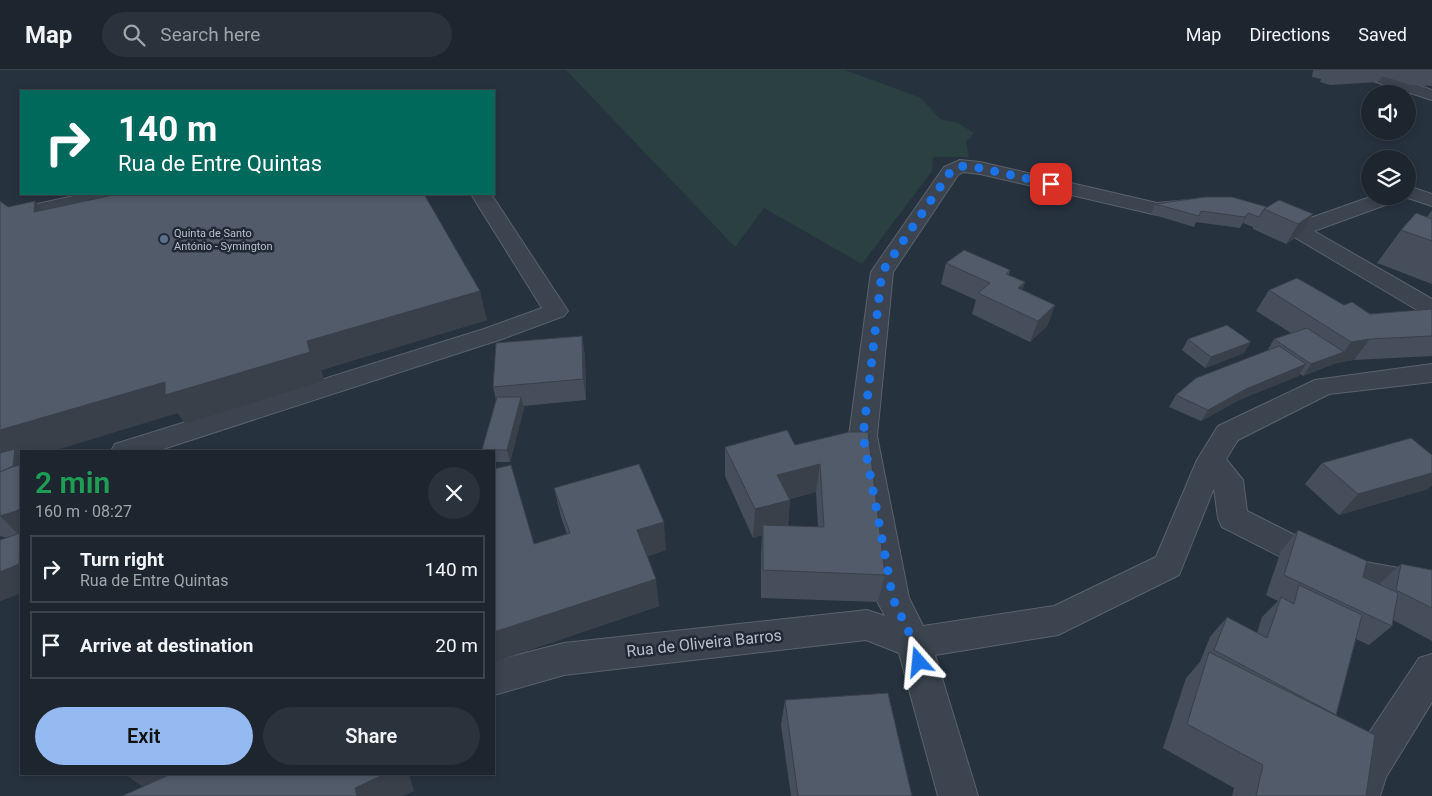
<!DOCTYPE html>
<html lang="en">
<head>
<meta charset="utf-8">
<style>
  :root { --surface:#1d262f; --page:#2a323b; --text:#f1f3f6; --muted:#a0a5aa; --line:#3b434b; --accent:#95baf2 }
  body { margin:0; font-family:Roboto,sans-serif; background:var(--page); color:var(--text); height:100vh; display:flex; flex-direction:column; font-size:19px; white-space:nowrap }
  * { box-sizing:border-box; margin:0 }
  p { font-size:16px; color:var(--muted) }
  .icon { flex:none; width:28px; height:28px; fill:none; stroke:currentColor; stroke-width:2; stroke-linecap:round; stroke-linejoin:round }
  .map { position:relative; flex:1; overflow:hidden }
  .details { position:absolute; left:20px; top:380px; width:475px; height:325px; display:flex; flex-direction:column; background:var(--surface); border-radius:0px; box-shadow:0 2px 8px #0003,0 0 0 1px var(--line) }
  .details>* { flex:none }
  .banner { position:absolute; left:20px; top:20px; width:475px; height:105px; border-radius:0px; box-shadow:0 2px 8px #0003,0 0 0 1px var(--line); background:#00695c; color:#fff; overflow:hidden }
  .tools { position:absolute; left:1361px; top:15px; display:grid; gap:10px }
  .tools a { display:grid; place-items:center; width:55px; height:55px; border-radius:50%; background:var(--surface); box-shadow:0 2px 8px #0003,0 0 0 1px var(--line); font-size:25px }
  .pin { position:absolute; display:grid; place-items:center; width:42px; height:42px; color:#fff; margin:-21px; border-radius:10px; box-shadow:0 2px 8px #0006 }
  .me { position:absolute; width:55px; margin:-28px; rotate:342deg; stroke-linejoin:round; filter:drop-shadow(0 0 4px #0008) }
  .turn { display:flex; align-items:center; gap:18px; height:105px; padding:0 15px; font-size:22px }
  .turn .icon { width:65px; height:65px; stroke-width:2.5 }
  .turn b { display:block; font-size:35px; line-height:42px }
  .round { display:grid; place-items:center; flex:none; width:52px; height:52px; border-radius:26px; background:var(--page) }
  .summary { display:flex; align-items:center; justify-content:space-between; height:85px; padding:0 15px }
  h1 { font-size:30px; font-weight:600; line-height:38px; color:#1e9e55 }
  .cta { display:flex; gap:10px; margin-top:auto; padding:10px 15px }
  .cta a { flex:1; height:58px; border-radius:30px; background:var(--accent); color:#111; font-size:20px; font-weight:600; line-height:58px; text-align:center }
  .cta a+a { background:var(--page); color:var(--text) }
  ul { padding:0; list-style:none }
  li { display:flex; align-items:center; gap:15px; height:68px; margin:0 10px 8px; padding:0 5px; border:2px solid var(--line); border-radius:0px }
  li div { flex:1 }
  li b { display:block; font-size:19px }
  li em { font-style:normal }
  header { display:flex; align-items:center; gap:30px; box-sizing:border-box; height:70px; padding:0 25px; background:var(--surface); border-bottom:1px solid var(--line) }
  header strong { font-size:24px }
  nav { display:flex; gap:28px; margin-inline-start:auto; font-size:18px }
  .search { width:350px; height:45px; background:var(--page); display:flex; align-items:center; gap:12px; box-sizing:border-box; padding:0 18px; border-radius:28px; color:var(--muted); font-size:19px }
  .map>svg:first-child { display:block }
  .green { fill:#2a4041 }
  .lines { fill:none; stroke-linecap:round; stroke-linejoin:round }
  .minor-casing { stroke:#59626d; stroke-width:2 }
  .minor { fill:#3b444f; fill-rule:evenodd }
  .wall { fill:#464e5b; fill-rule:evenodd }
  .shaded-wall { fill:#39404a }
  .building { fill:#515b6a; stroke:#39404a }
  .route { stroke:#1a73e8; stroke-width:9; stroke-dasharray:0 16.2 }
  .service-dot { fill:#5c6f8a; stroke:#202935; stroke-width:2 }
  .labels { text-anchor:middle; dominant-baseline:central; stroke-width:5; stroke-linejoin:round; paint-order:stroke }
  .far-poi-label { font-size:11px; fill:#b8bfca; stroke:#202935; text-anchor:start }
  .near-street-label { font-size:16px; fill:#b8bfca; stroke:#202935 }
</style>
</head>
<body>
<header>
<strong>Map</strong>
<div class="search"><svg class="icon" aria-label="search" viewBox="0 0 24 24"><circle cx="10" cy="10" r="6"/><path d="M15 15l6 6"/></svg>Search here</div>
<nav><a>Map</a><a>Directions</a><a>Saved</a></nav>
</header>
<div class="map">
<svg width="1432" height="726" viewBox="0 0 1432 726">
  <rect width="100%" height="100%" fill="#27323f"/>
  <!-- green -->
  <path class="green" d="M566 0H845L921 28 940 49 958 53 974 63 966 72 969 87H933L932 101 862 194 764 138 735 177Z"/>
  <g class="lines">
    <defs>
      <g id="minor">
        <path d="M1356 0H1376L1432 20V30L1373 11Z"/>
        <path d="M960 90 980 92 1157 133 1190 130 1197 132 1200 136 1197 140 1157 145 980 104 963 102 958 105 893 202 877 366 909 528 923 556 1054 536 1156 487 1197 390 1218 356 1315 310 1432 294V312L1329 324 1238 370 1226 389 1243 410 1247 441 1338 487 1432 504V532L1322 508 1222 457 1218 448 1214 418 1179 505 1058 565 935 585 978 726H938L899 583 866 570 564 605 494 625V591L564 573 867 540 885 546 876 529 849 366 871 202 944 97Z"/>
        <path d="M1408 116 1432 124V136L1402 126 1399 130 1314 161 1432 229V246L1424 244 1269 152 1262 150 1259 146 1262 142C1276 138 1287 145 1299 152L1373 126H1408Z"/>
        <path d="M83 124H119L116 128 0 154V142Z"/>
        <path d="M471 124H491L568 241 564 246 502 269 157 381H111L115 374 484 259 542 238Z"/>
        <path d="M1432 584V632L1386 707 1380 726H1340L1355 684 1419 588Z"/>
      </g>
    </defs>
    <!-- minor casing -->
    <use href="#minor" class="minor-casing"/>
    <!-- minor -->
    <use href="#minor" class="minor"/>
  </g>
  <!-- wall -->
  <g class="wall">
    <path d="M1313 0H1432V16L1410 15 1382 6 1378 12 1330 15 1320 12 1321 9 1312 7Z"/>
    <path d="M0 131 8 137 35 131 41 140 487 250 321 300 324 311 185 354 178 343 21 381V523L0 531 7 468 0 466Z"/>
    <path d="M1155 134 1267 137 1313 144 1301 164 1286 174 1253 159V157L1243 153 1240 158 1196 152 1194 157 1151 144Z"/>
    <path d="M1432 140V214L1377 193 1401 160 1427 147Z"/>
    <path d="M946 193 1010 200 1009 205 1025 212 1022 220 1055 235 1047 256 1030 272 972 244 976 230 941 214Z"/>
    <path d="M1269 220 1344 235 1370 244 1432 239V286L1354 290 1336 293 1303 306 1300 304 1298 306 1239 330 1201 351 1169 337 1176 325 1267 281 1274 269 1291 263 1256 241Z"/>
    <path d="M582 266 585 287 586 330 523 336 524 338 510 392H494V381H482V380L496 330 493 317Z"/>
    <path d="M1188 269 1244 283 1205 298 1182 280Z"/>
    <path d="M868 362 885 505 878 532 761 528V484L762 465 753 468 725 406V377L795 375ZM816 422 818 457 788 456 790 429Z"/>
    <path d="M1322 393 1428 419 1339 445 1305 414Z"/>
    <path d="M554 418 666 480 647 486 659 536 494 592 534 474 567 464 561 447Z"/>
    <path d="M1298 460 1363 507 1379 514 1401 494 1432 500V571L1393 550 1392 556 1369 575 1356 569 1336 645 1366 726H1232L1234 718 1163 678 1186 608 1200 592 1210 567 1227 547 1257 563 1262 547 1278 531 1266 525 1281 481Z"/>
    <path d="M785 630 912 726H791L781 655Z"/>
  </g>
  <!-- shaded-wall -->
  <g class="shaded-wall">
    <path d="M35 131 54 158 34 142Z"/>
    <path d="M1248 143 1243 153 1240 158 1245 147Z"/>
    <path d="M1313 144 1301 164 1286 174 1298 154Z"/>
    <path d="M1025 212 1018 233 1011 239 1018 218Z"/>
    <path d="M480 221 487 250 321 300 324 311 185 354 178 343 53 381H21V412L0 397V360Z"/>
    <path d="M1055 235 1047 256 1030 272 1038 251Z"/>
    <path d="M582 266 585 287 586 330 583 309Z"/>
    <path d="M1370 269 1354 290 1336 293 1303 306 1311 294 1344 282 1351 272Z"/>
    <path d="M1251 272 1244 283 1205 298 1211 287Z"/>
    <path d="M1306 294 1298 306 1239 330 1201 351 1208 340 1246 319Z"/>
    <path d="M521 327 524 338 510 392 507 380Z"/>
    <path d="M820 394 816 422 775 433 777 405Z"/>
    <path d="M1432 403V415L1428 419 1339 445 1358 424Z"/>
    <path d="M790 430 787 459 763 455 762 465 753 468 755 439Z"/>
    <path d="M21 438V523L0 531V502L20 466 0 446Z"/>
    <path d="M664 452 666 480 640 489 637 460Z"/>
    <path d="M656 509 659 536 494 592V562Z"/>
    <path d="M125 704H204L155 726Z"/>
    <path d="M385 704H409L414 721 403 726H357L355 718Z"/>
  </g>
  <!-- building -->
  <g class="building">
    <path d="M118 124H424L480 221 307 271 310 282 165 325V312L0 360V131L8 137 35 131 34 142Z"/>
    <path d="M1205 127H1232L1267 137 1264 139 1259 147 1248 143 1245 147 1201 141 1199 146 1155 134Z"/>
    <path d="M1279 130 1313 144 1298 154 1264 139Z"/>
    <path d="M1416 143 1432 149V171L1401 160Z"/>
    <path d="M964 180 1010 200 1006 204 1025 212 1018 218 1055 235 1038 251 978 223 990 213 946 193Z"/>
    <path d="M1297 208 1344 235 1352 232 1370 244 1432 239V266L1370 269 1351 272 1269 220Z"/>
    <path d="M1227 255 1251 272 1211 287 1188 269Z"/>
    <path d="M1307 258 1344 282 1311 294 1274 269Z"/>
    <path d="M582 266 583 309 493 317 496 273Z"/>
    <path d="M1279 276 1306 294 1246 319 1208 340 1176 325 1196 308Z"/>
    <path d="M497 327H521L507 380H482Z"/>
    <path d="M787 360 795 375 849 362H868L885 505 763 500V455L824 457 820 394 777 405 790 430 755 439 725 377Z"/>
    <path d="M1411 368 1432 385V403L1358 424 1322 393Z"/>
    <path d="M15 379 13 396 0 402V383Z"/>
    <path d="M639 394 664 452 637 460 656 509 494 562V399L511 395 534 474 570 463 554 418Z"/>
    <path d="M21 395V438L16 441 0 446V402L12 397Z"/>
    <path d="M1298 460 1367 491 1363 507 1398 523 1392 556 1284 505Z"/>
    <path d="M20 463 19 494 0 502V470Z"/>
    <path d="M1401 494 1432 500V538L1396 520Z"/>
    <path d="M1299 515 1362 545 1336 645 1214 580 1227 547 1267 568 1281 527 1294 534Z"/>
    <path d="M1209 582 1375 665 1366 726H1256L1263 695 1187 654Z"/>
    <path d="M888 623 912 726H798L785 630Z"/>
    <path d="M171 704H385L355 718 357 726H122Z"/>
  </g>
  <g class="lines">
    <!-- route -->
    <path class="route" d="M919 592 914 573 893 529 863 366 882 202 951 101 960 96 980 98 1051 114"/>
  </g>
  <!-- markers -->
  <circle class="service-dot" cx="164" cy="169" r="5"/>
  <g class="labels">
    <!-- far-poi labels -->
    <g class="far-poi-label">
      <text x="174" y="163">Quinta de Santo<tspan x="174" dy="13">António - Symington</tspan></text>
    </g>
    <!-- near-street labels -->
    <g class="near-street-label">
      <text transform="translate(704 573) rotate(-6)">Rua de Oliveira Barros</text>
    </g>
  </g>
</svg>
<div class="tools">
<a><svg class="icon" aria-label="sound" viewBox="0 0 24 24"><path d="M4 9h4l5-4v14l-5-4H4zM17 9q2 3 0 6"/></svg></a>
<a><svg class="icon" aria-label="layers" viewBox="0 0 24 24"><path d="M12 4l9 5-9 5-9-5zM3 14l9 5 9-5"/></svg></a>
</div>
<div class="pin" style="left:1051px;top:114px;background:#d93025"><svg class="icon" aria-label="arrive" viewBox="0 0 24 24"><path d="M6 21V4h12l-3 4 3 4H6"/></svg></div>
<svg class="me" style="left:919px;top:592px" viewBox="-20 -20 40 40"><path d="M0-17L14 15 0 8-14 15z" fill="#1a73e8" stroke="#fff" stroke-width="4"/></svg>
<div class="banner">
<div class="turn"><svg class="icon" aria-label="right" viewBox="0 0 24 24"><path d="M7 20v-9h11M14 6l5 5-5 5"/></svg><div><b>140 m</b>Rua de Entre Quintas</div></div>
</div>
<section class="details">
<div class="summary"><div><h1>2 min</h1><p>160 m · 08:27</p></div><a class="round"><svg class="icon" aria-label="close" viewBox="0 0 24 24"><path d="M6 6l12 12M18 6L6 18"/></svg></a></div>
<ul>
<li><svg class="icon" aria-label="right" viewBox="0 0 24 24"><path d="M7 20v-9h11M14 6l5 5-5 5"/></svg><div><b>Turn right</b><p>Rua de Entre Quintas</p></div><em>140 m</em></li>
<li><svg class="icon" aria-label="arrive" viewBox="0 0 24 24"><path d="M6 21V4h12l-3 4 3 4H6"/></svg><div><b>Arrive at destination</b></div><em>20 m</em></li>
</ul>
<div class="cta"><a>Exit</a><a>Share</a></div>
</section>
</div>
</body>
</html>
